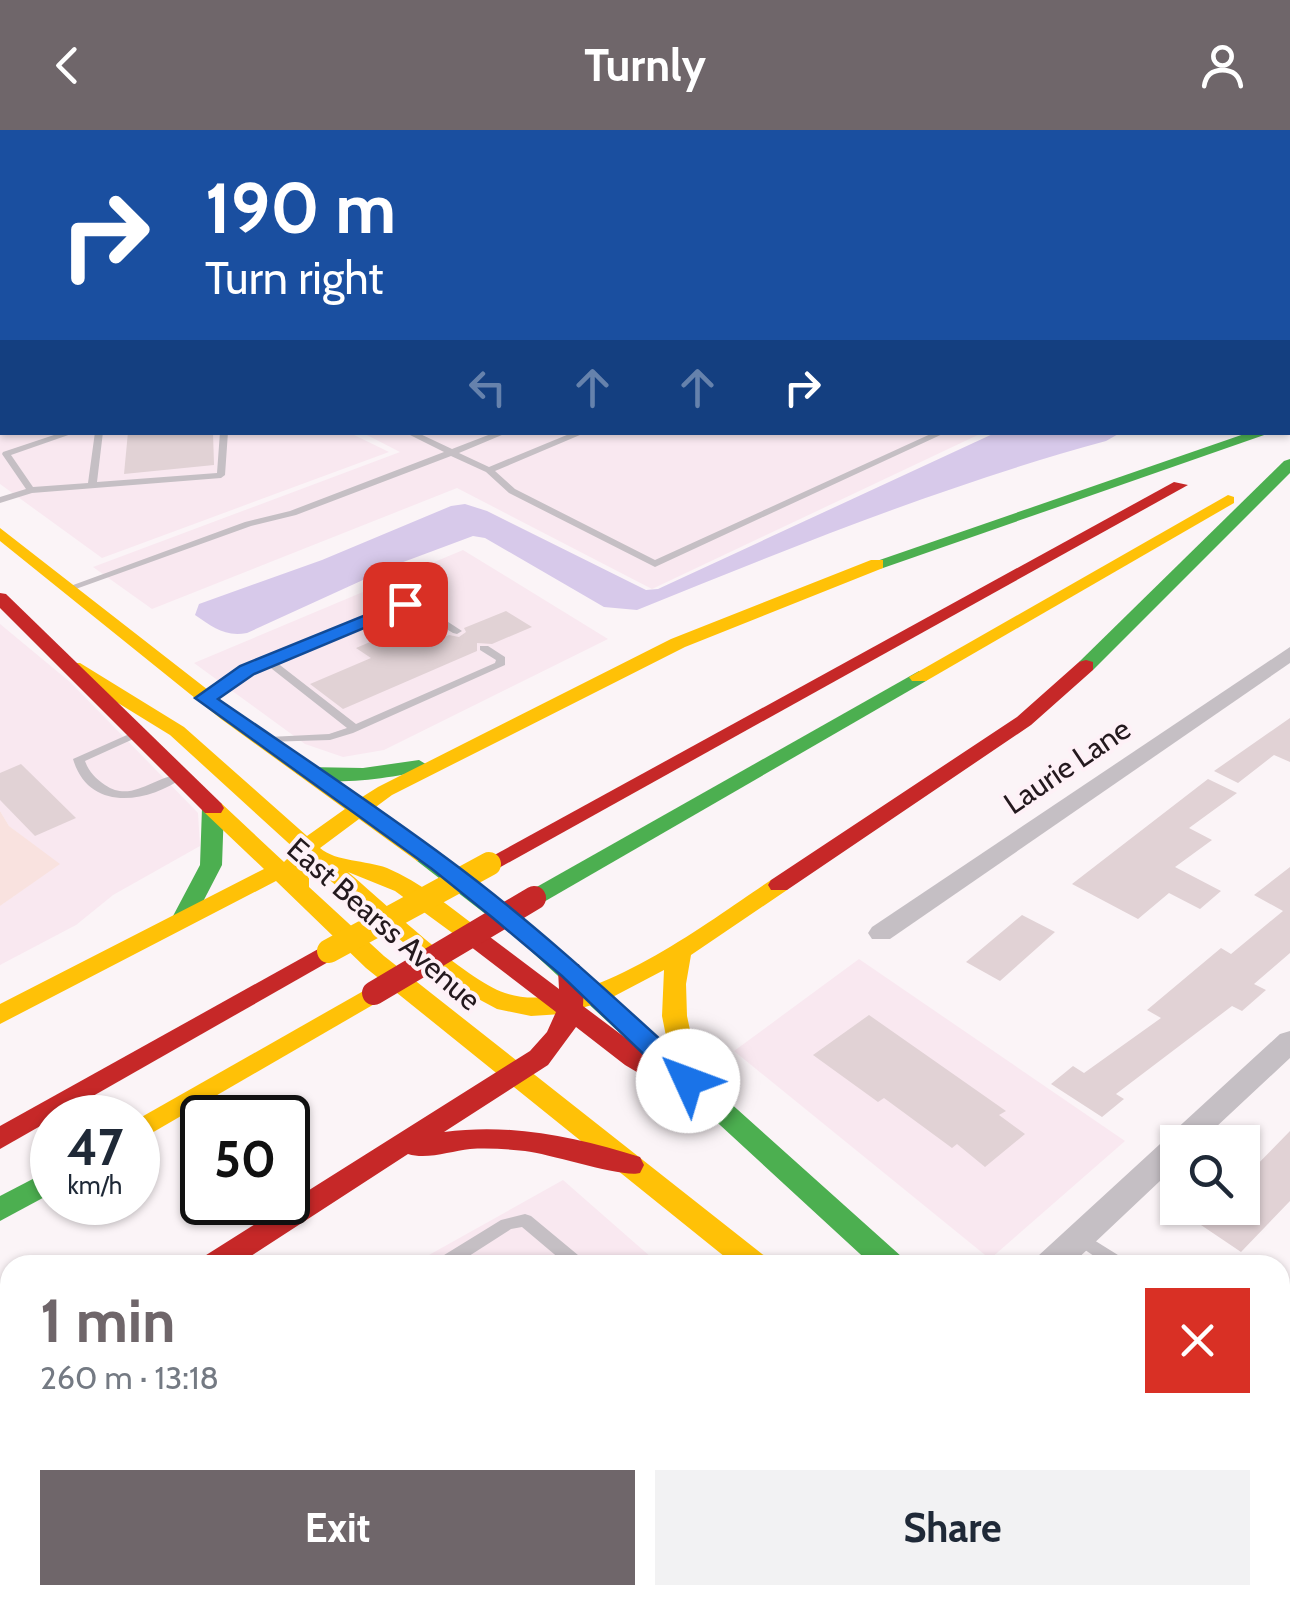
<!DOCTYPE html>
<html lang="en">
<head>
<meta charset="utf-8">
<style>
  :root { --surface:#fff; --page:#f2f2f3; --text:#1f2937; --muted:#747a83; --accent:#6f666a }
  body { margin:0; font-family:Cabin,sans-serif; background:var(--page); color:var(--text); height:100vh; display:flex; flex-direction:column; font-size:38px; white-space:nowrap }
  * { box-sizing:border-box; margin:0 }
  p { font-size:32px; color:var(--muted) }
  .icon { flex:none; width:55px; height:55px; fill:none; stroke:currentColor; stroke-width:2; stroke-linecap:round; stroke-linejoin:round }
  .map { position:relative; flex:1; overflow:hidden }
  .drawer { position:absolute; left:0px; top:1125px; width:1290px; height:350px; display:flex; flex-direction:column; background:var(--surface); border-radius:30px 30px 0 0; box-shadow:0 2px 8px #0004 }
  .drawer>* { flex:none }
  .hud { position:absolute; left:0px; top:0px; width:1290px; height:305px; box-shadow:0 2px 8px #0004; background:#1a4fa0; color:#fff; overflow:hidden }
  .controls { position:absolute; left:1160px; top:995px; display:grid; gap:20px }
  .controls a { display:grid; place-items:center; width:100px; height:100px; border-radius:0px; background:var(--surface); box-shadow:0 2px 8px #0004; font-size:50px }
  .speed { position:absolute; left:30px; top:965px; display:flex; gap:20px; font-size:50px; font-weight:700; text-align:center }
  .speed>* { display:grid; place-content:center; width:130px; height:130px; border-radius:50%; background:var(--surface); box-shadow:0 2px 8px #0004; line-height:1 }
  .speed small { font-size:25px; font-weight:400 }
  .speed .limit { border:5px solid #111; border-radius:15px; background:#fff; color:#111 }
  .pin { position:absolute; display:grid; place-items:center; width:85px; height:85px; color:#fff; margin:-42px; border-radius:20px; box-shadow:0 5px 15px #0006 }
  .me { position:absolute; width:110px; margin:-55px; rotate:313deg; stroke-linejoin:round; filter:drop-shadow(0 0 8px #0008) }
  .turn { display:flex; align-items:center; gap:35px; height:210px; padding:0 40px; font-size:45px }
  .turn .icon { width:130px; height:130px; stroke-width:2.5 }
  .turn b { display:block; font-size:70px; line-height:85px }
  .lanes { display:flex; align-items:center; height:95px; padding:0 40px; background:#0003; justify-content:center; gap:50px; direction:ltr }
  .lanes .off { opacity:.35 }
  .round { display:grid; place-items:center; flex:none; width:105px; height:105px; border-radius:0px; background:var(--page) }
  .overview { display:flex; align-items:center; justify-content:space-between; height:170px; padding:0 40px }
  h1 { font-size:60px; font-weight:800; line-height:75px; color:var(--accent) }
  .action { display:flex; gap:20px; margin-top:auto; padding:20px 40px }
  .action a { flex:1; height:115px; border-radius:0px; background:var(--accent); color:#fff; font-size:40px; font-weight:800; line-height:115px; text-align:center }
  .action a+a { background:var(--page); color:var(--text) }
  header { display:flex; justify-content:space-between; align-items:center; height:130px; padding:0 40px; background:var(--accent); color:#fff; font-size:45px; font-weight:800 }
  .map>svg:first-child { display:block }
  .built { fill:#f9e8f0 }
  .green { fill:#f9e2df }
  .water { fill:#d7c9ea }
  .building { fill:#e1d2d5 }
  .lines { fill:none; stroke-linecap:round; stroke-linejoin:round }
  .lane { fill:#c5bfc4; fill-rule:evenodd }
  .street { fill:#c5bfc4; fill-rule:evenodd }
  .fast { fill:#4caf50; fill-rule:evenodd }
  .slow { fill:#ffc107; fill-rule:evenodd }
  .jam { fill:#c62828; fill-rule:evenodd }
  .rail-casing { stroke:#b8b3b6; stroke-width:5 }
  .rail { stroke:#fef1f7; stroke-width:4; stroke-dasharray:11; stroke-linecap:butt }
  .slow-bridge { stroke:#ffc107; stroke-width:24 }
  .jam-bridge { stroke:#c62828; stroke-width:24 }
  .route { fill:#1a73e8; stroke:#114b97; stroke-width:2.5 }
  .labels { text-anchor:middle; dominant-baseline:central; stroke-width:8; stroke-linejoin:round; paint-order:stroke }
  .street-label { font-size:30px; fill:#24191e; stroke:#fef1f7 }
</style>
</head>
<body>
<header><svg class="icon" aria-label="back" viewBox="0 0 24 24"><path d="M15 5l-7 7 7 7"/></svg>Turnly<svg class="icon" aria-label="person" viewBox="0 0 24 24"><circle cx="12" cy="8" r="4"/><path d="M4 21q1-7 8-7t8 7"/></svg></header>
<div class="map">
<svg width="1290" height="1475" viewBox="0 0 1290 1475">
  <rect width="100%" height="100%" fill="#fbf4f7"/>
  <!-- built -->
  <g class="built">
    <path d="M0 0H912L2 2 0 29Z"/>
    <path d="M6 303H350L389 322 102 428 0 354V305Z"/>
    <path d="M363 303H982L652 459 457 358 152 479 93 437 400 322Z"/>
    <path d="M463 420 608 509 384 620 343 627 305 614 194 533Z"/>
    <path d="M0 494 70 552 198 683 200 716 113 765 76 795 0 835V776L59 734 9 696 0 681Z"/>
    <path d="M859 829 1125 1011 990 1129 734 921Z"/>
    <path d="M563 1050 660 1135H411Z"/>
    <path d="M10 1359V1465H1040L1052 1475H0V1365Z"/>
  </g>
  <!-- green -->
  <path class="green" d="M0 681 9 696 60 734 0 776Z"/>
  <!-- water -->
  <path class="water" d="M997 302 1120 303 1106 311C944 355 793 417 637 480L604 477 485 408 473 406 398 434 247 503C224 507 213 497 195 485L199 474 322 430 451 376 465 374 487 381 646 460 658 459Z"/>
  <!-- building -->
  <g class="building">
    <path d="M128 302H213L214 335 124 344Z"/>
    <path d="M506 481 532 497 492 514 477 513V521L343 579 310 554 371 528 356 518 391 503 420 517 449 505 459 507 466 502 464 498Z"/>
    <path d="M1290 588V632L1274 625 1238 653 1214 641Z"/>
    <path d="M21 634 76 688 35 706 0 670V643Z"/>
    <path d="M1208 649 1237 663 1189 698 1212 710 1175 737 1221 761 1200 779 1169 763 1138 789 1072 754Z"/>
    <path d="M1290 737V823L1254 854 1266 860 1242 881 1232 876 1116 964 1124 969 1102 987 1051 954 1073 936 1084 943 1161 888 1147 880 1221 818 1231 824 1283 781 1254 765Z"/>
    <path d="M1022 785 1055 802 1000 851 966 832Z"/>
    <path d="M869 885 1006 981 999 985 1025 1004 985 1037 957 1014 952 1018 884 968 878 972 813 925Z"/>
    <path d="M1290 1001V1071L1241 1122 1201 1095 1219 1078H1242V1050Z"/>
  </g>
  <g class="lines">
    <!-- lane -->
    <g class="lane">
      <path d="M8 0H21L13 2H3Z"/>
      <rect x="0" y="230" width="2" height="6"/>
      <rect x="0" y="267" width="2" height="5"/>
      <path d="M63 302H77L11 325 33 357 88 353 95 302H103L97 352 217 343 220 302H228L225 345 221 348 32 363 0 373V367L26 359 2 324 3 322Z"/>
      <path d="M404 302H416L452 319 496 302H509L459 323 489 337 574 302H587L495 341 515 359 655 430 935 302H947L655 437 509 363 486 342 451 326 296 385 251 396 73 460 70 461 65 458 245 392 290 381 444 322Z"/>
      <path d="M405 472 422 475 462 501 457 504 453 503 415 480 406 478 276 532 356 594 495 533 496 530 480 520V516H488L505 527V535L353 603 330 610 265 612 263 610 265 608 269 607 329 604 347 598 267 535 251 542 210 569H202L201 567 243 538Z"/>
      <path d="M136 601 142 604 140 606 85 631C89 642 95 648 105 655 133 674 155 644 182 645L184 647C148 673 89 683 73 629Z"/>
      <path d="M525 1084 531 1086 584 1130 586 1135H567L522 1097 511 1099 455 1135H434L436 1130 501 1090Z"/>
      <path d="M1081 1102 1126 1130 1128 1135H1107L1075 1113 1073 1108 1075 1103Z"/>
      <path d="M1280 1237 1290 1242V1260L1280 1255Z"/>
      <path d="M1280 1308 1290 1313C1290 1328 1290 1345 1280 1351Z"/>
      <path d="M492 1465H515L521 1475H498Z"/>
      <path d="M677 1465H701L694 1475H670Z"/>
      <path d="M880 1465H904L897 1475H873Z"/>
      <path d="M924 1465H948L955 1475H931Z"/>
    </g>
    <!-- street -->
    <g class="street">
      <path d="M1034 0H1053L1055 2H1036Z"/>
      <path d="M1218 0H1238L1240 2H1220Z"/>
      <rect x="1288" y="12" width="2" height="6"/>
      <rect x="1288" y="58" width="2" height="8"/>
      <path d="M1290 517V533L890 809H872L868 803 872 797Z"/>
      <path d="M1290 901V928L1200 1012H1178V1034L1071 1135H1034L1038 1126 1280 904Z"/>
    </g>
    <!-- fast -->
    <g class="fast">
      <path d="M0 295 2 302H7L0 305Z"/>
      <path d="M1250 302H1273L883 438 877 439 868 434Z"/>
      <path d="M1290 329V343L1093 540H1079V532L1284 331Z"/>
      <path d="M919 541 926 543 929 547 926 551 542 773H526L522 768 526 763Z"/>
      <path d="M419 630 429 636 426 640C399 647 316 660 296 643L306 637 363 638Z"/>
      <path d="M213 672 224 678 222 735 193 791 185 794 173 786 200 735 202 678Z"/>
      <path d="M425 719 433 721 535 798 902 1127 907 1135H872L519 810 417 731 414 726 417 721Z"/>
      <path d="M52 1039V1063L0 1091V1066Z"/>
    </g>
    <!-- slow -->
    <g class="slow">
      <path d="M1228 365 1234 367V373L926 551H912L909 547Z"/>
      <path d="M0 398 235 581 359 669 378 657 671 509 871 430H883V438L685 517 392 665 373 679 433 721 436 726 433 731H417L359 689 320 718C336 732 366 730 387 738 420 752 450 777 478 798L482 804 478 810H462L395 761 348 742C385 773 464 849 505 863 582 890 709 791 771 750H787L790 755 787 760 691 825 686 854 687 886 701 951 697 958H679L675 951 662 886 664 840 605 871 562 884 531 886 497 879 456 857 319 741H309V757L384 826 766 1127 771 1135H735L366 838 276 751 0 894V874L264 739 205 683 202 678 205 673H221L284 732 296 720 170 605 66 541V533H80L184 597 307 706 345 679 221 589 0 411Z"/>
      <path d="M374 855 383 857 386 863 383 869 138 1011V989Z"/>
      <path d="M10 1239V1268L0 1272V1243Z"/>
      <path d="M1152 1465H1195L1200 1475H1156Z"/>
    </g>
    <!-- jam -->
    <g class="jam">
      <path d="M1174 352 1188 355 497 739H481L478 734Z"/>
      <path d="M0 463 6 464 221 673 224 678 221 683H205L0 478Z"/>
      <path d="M1086 530 1093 532V540L1031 595 787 760H771L768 755 771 750 1017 587 1079 532Z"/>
      <path d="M470 796 478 798 559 859 558 840 561 834H579L584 853 583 876 643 921 721 967 725 974 721 981 712 984 703 981 625 935 576 897 548 935 444 1002C512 993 575 1007 640 1027L644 1035 640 1043C622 1048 551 1024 525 1021 507 1019 488 1018 470 1019 451 1021 427 1030 408 1024L237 1135H198L203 1127 530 921 547 902 556 882 462 810 458 804 462 798Z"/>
      <path d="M329 813 341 821 337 827 0 1019V996Z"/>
      <path d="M1280 1437 1290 1441V1475L1278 1474 1267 1465H1280Z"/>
    </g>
    <defs>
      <path id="rail" d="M630 2 639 0"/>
    </defs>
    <!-- rail casing -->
    <use href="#rail" class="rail-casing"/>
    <!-- rail -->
    <use href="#rail" class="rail"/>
    <!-- slow-bridge -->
    <path class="slow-bridge" d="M329 821 489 734"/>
    <!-- jam-bridge -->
    <path class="jam-bridge" d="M374 863 534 768"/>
  </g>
  <!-- route -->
  <path class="route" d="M405 469 412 471V478L254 544 218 569C295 622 374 674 449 730 537 795 617 870 698 944L701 951 698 958H679L562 846 493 788 432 739 195 568 240 536Z"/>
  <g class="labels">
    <!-- street labels -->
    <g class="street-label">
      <text transform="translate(1067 636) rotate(-34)">Laurie Lane</text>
      <text transform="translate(384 794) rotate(41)">East Bearss Avenue</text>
    </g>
  </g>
</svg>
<div class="controls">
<a><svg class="icon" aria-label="search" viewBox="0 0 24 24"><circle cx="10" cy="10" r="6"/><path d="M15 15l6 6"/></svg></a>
</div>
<div class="speed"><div>47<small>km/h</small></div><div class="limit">50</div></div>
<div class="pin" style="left:405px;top:474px;background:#d93025"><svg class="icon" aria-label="arrive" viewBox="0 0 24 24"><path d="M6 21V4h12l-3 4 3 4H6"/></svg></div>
<svg class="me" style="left:688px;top:951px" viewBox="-20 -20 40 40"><circle r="19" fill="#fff"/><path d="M0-13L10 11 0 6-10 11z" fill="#1a73e8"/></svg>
<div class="hud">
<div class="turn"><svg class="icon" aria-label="right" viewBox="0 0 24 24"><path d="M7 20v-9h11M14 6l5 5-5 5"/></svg><div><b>190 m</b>Turn right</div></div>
<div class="lanes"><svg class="icon off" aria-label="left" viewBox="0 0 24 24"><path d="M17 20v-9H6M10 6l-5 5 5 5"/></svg><svg class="icon off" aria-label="ahead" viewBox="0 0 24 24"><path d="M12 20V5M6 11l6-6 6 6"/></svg><svg class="icon off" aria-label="ahead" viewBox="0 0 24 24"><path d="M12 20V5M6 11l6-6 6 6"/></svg><svg class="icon" aria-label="right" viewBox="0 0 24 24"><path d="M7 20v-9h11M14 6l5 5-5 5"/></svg></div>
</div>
<section class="drawer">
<div class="overview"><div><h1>1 min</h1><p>260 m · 13:18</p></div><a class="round" style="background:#d93025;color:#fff"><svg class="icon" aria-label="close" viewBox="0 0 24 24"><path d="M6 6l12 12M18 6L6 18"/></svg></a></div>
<div class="action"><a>Exit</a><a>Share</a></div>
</section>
</div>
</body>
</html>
